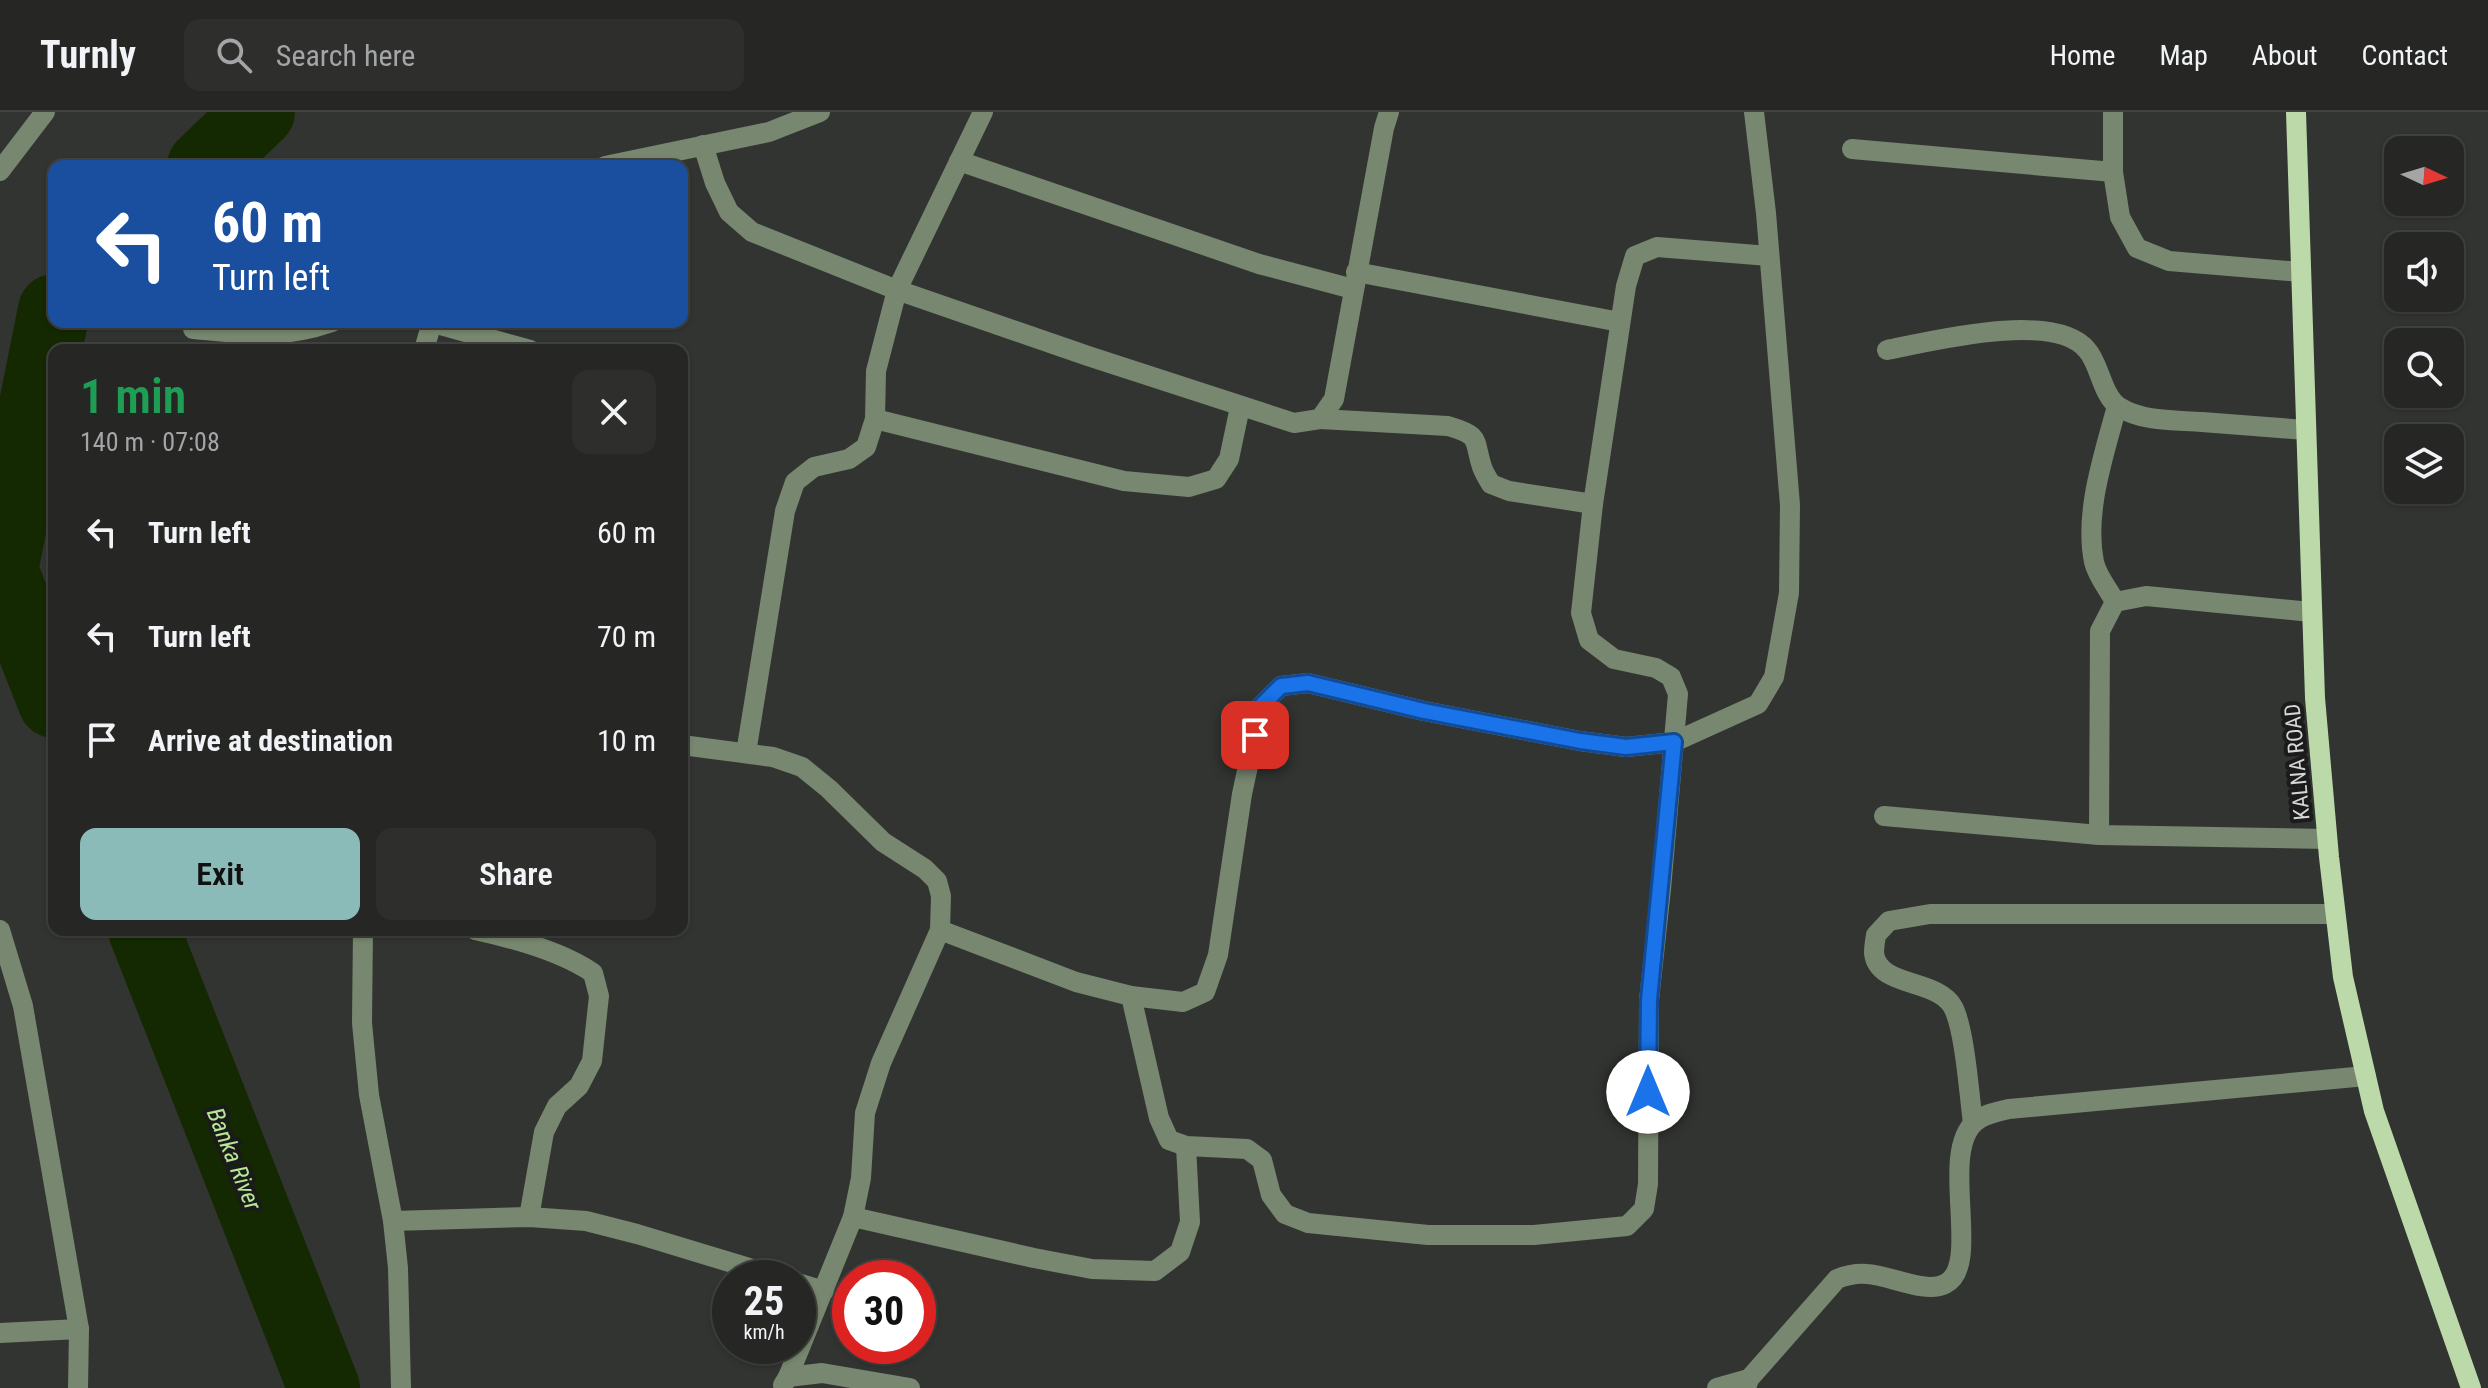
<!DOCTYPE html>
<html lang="en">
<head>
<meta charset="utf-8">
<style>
  :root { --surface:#262725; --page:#2e2f2d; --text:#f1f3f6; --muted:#a4a5a7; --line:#424442; --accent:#8bbbb9 }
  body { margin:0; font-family:"Roboto Condensed",sans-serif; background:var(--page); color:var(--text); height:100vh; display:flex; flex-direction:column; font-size:30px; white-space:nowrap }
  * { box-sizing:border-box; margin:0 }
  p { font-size:26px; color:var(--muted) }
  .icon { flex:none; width:44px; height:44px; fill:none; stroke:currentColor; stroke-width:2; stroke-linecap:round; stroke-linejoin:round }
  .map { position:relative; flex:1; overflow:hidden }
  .panel { position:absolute; left:48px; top:232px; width:640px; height:592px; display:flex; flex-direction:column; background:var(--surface); border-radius:16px; box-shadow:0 2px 6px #0004,0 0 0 2px var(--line) }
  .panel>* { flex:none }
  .hud { position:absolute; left:48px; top:48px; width:640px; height:168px; border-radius:16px; box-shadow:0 2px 6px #0004,0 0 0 2px var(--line); background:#1a4fa0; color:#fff; overflow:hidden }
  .needle { width:52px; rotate:94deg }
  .tools { position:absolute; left:2384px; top:24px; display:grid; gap:16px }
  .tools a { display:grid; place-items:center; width:80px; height:80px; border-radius:16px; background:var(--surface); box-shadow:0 2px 6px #0004,0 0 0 2px var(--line); font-size:40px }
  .speed { position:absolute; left:712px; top:1148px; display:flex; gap:16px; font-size:40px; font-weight:700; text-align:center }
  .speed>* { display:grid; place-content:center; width:104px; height:104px; border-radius:50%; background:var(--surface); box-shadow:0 2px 6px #0004,0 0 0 2px var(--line); line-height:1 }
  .speed small { font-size:20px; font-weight:400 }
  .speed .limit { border:12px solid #d22; background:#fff; color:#111 }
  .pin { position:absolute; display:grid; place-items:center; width:68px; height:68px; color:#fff; margin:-34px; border-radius:16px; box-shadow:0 4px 12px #0006 }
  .me { position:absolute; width:88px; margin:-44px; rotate:0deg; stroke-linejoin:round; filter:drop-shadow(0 0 6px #0008) }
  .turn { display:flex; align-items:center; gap:28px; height:168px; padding:0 32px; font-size:36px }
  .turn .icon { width:104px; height:104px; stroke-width:2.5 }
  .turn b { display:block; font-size:56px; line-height:68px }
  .round { display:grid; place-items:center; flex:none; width:84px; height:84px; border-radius:16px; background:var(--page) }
  .headline { display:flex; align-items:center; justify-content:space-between; height:136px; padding:0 32px }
  h1 { font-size:48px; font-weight:600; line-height:60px; color:#1e9e55 }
  .cta { display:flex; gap:16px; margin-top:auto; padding:16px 32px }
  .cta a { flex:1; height:92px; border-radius:16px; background:var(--accent); color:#111; font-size:32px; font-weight:600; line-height:92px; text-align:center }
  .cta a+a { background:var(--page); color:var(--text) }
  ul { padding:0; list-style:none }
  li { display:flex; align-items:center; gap:24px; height:104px; padding:0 32px }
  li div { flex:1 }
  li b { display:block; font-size:30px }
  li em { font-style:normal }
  header { display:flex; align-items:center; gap:48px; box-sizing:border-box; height:112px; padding:0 40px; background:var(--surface); border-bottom:2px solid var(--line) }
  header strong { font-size:38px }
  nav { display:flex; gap:44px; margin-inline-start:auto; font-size:28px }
  .search { width:560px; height:72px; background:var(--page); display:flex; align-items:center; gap:20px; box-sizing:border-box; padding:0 28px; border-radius:16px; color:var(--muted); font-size:30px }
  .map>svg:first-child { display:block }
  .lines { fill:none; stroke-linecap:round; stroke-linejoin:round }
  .river { stroke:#142901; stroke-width:72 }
  .minor { stroke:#78876f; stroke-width:20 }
  .major { stroke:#bcdaa9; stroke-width:20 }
  .route-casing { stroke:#114b97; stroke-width:20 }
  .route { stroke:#1a73e8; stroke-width:14 }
  .labels { text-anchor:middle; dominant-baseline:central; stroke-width:8; stroke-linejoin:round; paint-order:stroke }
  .street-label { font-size:22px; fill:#d5d6d5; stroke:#1a1b1a }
  .water-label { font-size:24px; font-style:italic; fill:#b7e696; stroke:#1a1b1a }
</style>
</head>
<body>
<header>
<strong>Turnly</strong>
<div class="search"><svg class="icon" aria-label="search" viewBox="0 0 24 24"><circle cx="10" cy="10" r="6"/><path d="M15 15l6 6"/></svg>Search here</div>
<nav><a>Home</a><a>Map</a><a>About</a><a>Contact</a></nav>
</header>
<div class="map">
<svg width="2488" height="1276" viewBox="0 0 2488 1276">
  <rect width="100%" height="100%" fill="#323431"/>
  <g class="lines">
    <!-- river -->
    <g class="river">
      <path d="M203 54 259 0"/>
      <path d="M54 198 2 458 54 590"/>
      <path d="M144 818 324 1276"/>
    </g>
    <!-- minor -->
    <g class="minor">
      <path d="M2113 0V60L2120 105 2137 136 2169 149 2301 160"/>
      <path d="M703 33 715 71 729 100 752 120 897 178 1088 244 1294 311 1320 307 1334 287 1384 16 1389 0"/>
      <path d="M1852 37 2113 60"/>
      <path d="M959 49 1259 152 1353 177"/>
      <path d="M605 54 769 20 820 0"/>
      <path d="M0 59 45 0"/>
      <path d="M1356 160 1620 210"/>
      <path d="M430 210 530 238"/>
      <path d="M193 217C247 222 279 228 332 210"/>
      <path d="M424 238 432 210"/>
      <path d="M1887 238C1932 229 2055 198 2087 238 2100 252 2102 284 2119 295 2143 310 2175 308 2202 310 2237 313 2271 315 2306 318"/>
      <path d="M875 307 1124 369 1189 375 1216 367 1229 347 1240 295"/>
      <path d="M1320 307 1448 314C1482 324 1473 327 1482 355 1484 361 1488 367 1491 372L1509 379 1593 392"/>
      <path d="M2115 490C2109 478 2097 464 2094 450 2084 400 2104 343 2117 294"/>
      <path d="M682 633 773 645 802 655 829 677 883 730 925 757 937 769 941 784 940 818 881 951 865 1001 861 1066 853 1105 788 1265"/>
      <path d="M746 641 785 399 795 370 814 355 849 347 866 335 875 307 876 259 897 178 983 0"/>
      <path d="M1884 704 2099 723 2327 727"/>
      <path d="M2099 723 2100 519 2115 490 2146 484 2311 500"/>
      <path d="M0 818 23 894 79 1217 78 1276"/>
      <path d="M363 818 362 911 369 983 393 1109 398 1156 401 1276"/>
      <path d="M475 818C512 826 562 840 593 861L599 884 592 949 579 974 557 994 544 1020 529 1105"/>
      <path d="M940 818 1076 870 1131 884 1183 890 1205 880 1218 843 1242 682 1261 594 1281 574 1308 571 1424 599 1580 629 1626 635 1674 630 1758 592 1774 565 1789 481 1790 393 1766 101 1754 0"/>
      <path d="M1131 884 1159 1006 1169 1028 1186 1034 1247 1037 1262 1048 1271 1083 1285 1102 1308 1111 1428 1123H1534L1627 1114 1644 1097 1648 1072 1649 888 1661 777 1678 582 1671 565 1656 556 1614 547 1589 528 1581 501 1593 392 1626 174 1635 144 1657 135 1769 144"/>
      <path d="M1973 1011C1969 982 1965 918 1953 895 1937 866 1878 876 1874 841 1874 836 1875 829 1876 823L1889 809 1930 802H2335"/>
      <path d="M853 1105 1034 1146 1092 1157 1155 1159 1180 1140 1190 1110 1186 1034"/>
      <path d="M393 1109 529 1105 586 1109 637 1122 782 1166"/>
      <path d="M798 1171 824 1179"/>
      <path d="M0 1221 79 1217"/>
      <path d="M783 1273 788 1265 822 1261 910 1276"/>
      <path d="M1717 1276 1749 1267"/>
      <path d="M1746 1276 1749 1267 1837 1167C1847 1163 1856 1161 1867 1162 1889 1163 1925 1182 1945 1172 1983 1154 1938 1042 1975 1010 1984 1002 1997 1000 2009 997L2366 964"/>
    </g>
    <!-- major -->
    <path class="major" d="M2296 0 2315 586 2329 745 2343 865 2374 999 2471 1276"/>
  </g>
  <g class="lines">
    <defs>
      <path id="route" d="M1255 623 1261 594 1281 574 1308 571 1424 599 1580 629 1626 635 1674 630 1649 888 1648 980"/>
    </defs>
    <!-- route casing -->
    <use href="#route" class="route-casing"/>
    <!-- route -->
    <use href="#route" class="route"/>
  </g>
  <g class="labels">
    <!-- street labels -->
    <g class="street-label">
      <text transform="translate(2297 650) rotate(-95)">KALNA ROAD</text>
    </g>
    <!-- water labels -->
    <g class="water-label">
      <text transform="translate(234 1047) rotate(68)">Banka River</text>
    </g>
  </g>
</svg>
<div class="tools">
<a><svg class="needle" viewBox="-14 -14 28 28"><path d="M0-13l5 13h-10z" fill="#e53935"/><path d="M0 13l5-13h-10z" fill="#a4a5a7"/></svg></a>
<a><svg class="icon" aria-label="sound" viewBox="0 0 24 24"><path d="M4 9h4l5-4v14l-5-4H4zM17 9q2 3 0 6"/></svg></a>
<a><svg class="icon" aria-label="search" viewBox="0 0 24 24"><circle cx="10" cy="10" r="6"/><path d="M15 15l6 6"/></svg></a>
<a><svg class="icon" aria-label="layers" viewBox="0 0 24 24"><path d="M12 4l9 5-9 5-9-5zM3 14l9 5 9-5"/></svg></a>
</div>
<div class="speed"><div>25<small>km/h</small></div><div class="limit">30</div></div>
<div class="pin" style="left:1255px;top:623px;background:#d93025"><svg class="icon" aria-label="arrive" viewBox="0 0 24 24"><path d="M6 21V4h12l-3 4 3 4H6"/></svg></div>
<svg class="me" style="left:1648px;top:980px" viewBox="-20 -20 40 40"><circle r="19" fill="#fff"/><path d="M0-13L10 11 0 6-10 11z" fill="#1a73e8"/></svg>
<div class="hud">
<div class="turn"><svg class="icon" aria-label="left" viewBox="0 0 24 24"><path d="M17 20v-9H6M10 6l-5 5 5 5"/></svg><div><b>60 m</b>Turn left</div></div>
</div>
<section class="panel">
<div class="headline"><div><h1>1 min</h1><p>140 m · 07:08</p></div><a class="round"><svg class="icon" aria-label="close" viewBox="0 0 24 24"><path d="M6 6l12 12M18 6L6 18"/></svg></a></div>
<ul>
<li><svg class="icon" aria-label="left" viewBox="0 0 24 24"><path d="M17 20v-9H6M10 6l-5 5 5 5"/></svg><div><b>Turn left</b></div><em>60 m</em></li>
<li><svg class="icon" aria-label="left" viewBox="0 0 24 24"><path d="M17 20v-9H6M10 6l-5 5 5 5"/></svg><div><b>Turn left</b></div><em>70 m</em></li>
<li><svg class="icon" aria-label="arrive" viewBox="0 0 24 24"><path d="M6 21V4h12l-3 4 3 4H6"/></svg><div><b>Arrive at destination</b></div><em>10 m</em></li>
</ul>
<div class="cta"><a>Exit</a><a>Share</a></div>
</section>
</div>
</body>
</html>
